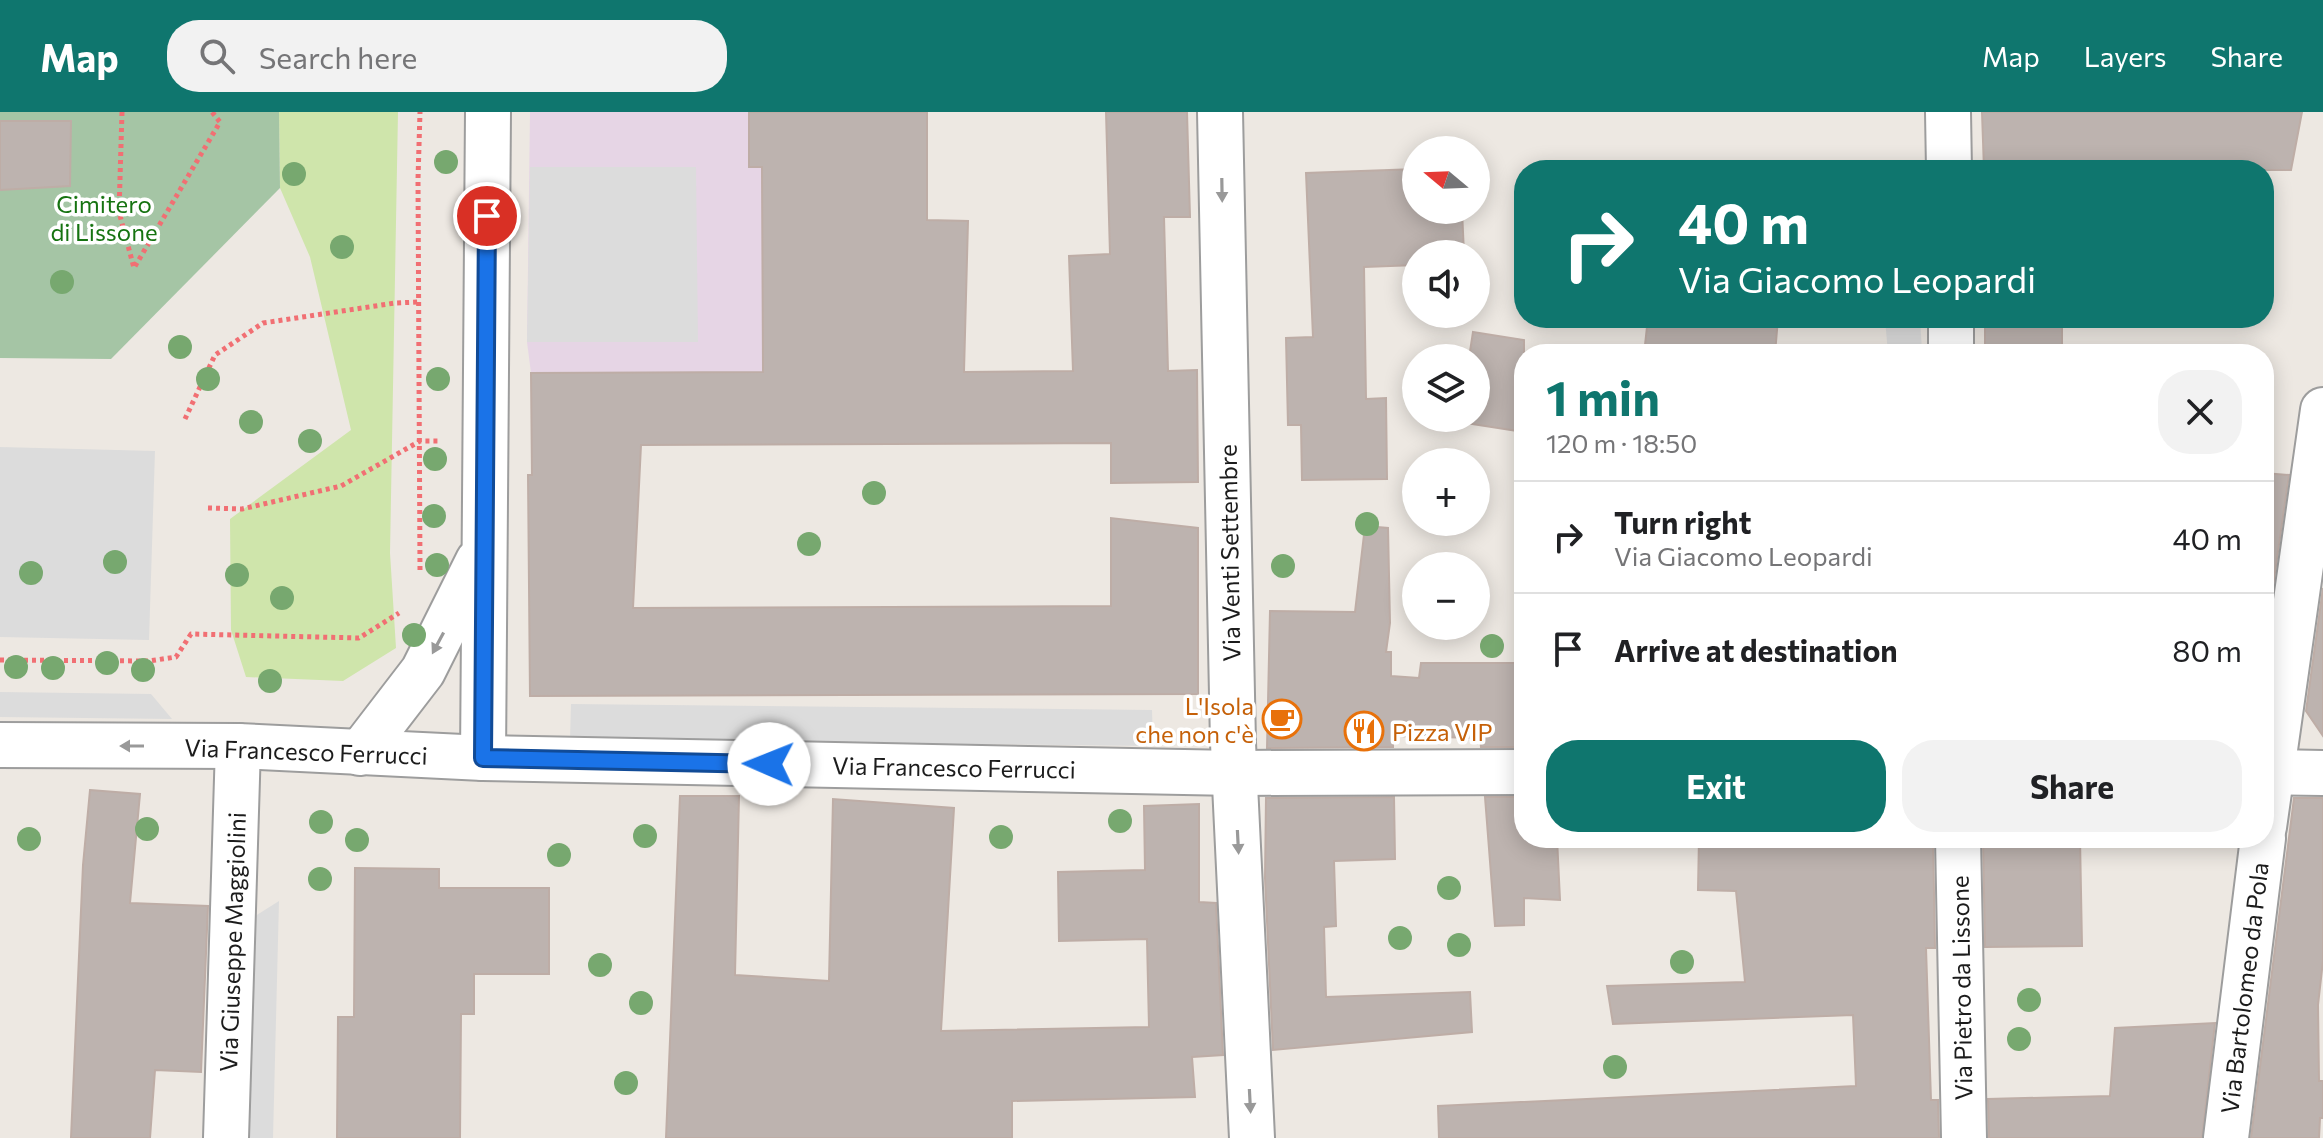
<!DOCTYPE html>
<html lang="en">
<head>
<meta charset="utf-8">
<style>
  :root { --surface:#fff; --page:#f2f2f2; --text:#202124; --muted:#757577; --line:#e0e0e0; --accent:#0f766e }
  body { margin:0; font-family:Commissioner,sans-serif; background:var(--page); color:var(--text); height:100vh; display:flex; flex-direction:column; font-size:30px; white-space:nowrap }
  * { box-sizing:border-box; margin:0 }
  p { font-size:26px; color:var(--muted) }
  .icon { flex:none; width:44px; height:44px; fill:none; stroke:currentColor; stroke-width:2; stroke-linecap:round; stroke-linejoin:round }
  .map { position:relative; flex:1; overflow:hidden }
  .side { position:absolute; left:1514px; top:232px; width:760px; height:504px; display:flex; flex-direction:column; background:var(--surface); border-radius:32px; box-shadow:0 4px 20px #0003 }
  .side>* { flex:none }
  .hud { position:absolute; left:1514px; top:48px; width:760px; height:168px; border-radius:32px; box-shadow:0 4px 20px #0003; background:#0f766e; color:#fff; overflow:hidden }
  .needle { width:52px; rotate:289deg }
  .controls { position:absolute; left:1402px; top:24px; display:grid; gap:16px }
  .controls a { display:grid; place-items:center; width:88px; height:88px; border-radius:50%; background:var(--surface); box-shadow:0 4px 20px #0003; font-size:40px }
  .pin { position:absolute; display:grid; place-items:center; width:68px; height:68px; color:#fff; margin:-34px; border:4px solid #fff; border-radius:50%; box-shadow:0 2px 8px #0007 }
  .me { position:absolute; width:88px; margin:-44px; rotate:271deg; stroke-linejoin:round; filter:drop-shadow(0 0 6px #0008) }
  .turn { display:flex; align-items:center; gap:28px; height:168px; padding:0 32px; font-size:36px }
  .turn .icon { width:104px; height:104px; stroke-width:2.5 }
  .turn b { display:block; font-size:56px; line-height:68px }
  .round { display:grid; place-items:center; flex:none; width:84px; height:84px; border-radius:32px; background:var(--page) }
  .headline { display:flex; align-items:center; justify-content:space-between; height:136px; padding:0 32px }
  h1 { font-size:48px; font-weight:700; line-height:60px; color:var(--accent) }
  .button { display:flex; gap:16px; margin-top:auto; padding:16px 32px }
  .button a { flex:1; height:92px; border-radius:32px; background:var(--accent); color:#fff; font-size:32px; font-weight:700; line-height:92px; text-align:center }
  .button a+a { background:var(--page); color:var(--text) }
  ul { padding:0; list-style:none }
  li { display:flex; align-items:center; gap:24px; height:112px; padding:0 32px; border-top:2px solid var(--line) }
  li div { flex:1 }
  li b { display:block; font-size:30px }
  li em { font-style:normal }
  header { display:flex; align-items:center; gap:48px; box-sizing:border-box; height:112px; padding:0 40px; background:var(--accent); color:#fff }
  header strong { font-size:38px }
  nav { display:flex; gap:44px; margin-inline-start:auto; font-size:28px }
  .search { width:560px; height:72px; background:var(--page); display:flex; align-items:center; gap:20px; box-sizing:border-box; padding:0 28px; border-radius:32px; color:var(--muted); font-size:30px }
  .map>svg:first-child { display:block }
  .industrial { fill:#e6d5e5 }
  .grass { fill:#cfe5ab }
  .cemetery { fill:#a5c5a5 }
  .parking { fill:#dcdcdc }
  .building { fill:#bdb3af; stroke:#beada6; stroke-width:2 }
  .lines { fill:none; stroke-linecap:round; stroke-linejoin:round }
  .minor-casing { stroke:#9d9d9d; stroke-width:48 }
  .tertiary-casing { stroke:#9d9d9d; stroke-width:48 }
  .path { stroke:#f16f73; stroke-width:5; stroke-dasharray:4 4; stroke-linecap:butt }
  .minor { stroke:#fff; stroke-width:44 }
  .tertiary { stroke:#fff; stroke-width:44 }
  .tree { fill:#77a86f }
  .oneway { fill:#999 }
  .route-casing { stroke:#114b97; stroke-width:20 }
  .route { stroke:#1a73e8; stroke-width:14 }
  .labels { text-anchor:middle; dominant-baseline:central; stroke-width:7; stroke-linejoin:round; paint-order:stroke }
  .park-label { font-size:24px; fill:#167311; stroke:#fff }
  .street-label { font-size:24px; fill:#1c1c1c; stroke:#fff }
  .food-label { font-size:24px; fill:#c56008; stroke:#fff; text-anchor:end }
</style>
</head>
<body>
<header>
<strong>Map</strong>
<div class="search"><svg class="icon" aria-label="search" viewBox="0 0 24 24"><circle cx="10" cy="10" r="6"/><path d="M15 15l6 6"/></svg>Search here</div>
<nav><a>Map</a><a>Layers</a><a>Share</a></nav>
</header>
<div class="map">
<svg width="2323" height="1026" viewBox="0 0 2323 1026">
  <rect width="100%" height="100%" fill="#ede8e2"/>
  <!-- industrial -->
  <path class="industrial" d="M530 0H847L852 260 531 261 527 230Z"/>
  <!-- grass -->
  <path class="grass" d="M279 0H398L390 441 396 536 343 569 246 565 231 518 230 407 351 318 310 145 280 76Z"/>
  <!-- cemetery -->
  <path class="cemetery" d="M0 0H279L280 76 111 247 0 246Z"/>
  <!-- parking -->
  <g class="parking">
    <path d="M530 55H696L698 230H527Z"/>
    <path d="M1885 206H1920L1922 240 1888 242Z"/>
    <path d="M0 335 155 339 149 528 0 525Z"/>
    <path d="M0 580 151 582 172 607 0 605Z"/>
    <path d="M571 592 1152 598 1153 634 570 628Z"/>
    <path d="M279 789 273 1026H242L244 811Z"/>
  </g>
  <!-- building -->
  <g class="building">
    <path d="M749 0H927V108L968 109 964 260 1073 259 1069 144 1110 142 1106 0H1187L1190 105H1164L1168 259 1197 258 1198 370 1111 371V331L641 333 633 496 1111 494V406L1198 416V582L530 584 528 363H532L531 261 763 260 762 55H749Z"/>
    <path d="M1982 0H2302L2291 58H1984Z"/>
    <path d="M0 9H71L70 74 0 78Z"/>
    <path d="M1416 57V98H1462L1464 142H1416V153L1364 155 1366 287 1386 286 1387 367 1302 368 1301 313H1288L1286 226 1313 225 1306 61Z"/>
    <path d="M1648 206H1778L1775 242H1644Z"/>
    <rect x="1985" y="206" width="77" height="36"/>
    <path d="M1473 220 1524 228V320L1459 310 1460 306H1476V246H1469Z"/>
    <path d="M2264 361 2289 363 2264 537Z"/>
    <path d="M1365 414 1388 416 1390 511 1386 540H1391V564L1419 566 1421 551H1524V635H1481L1480 626 1393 624V635L1267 636 1270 499 1355 500Z"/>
    <path d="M2323 476V624L2306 599Z"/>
    <path d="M90 678 140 682 130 791 208 794 201 960 155 958 150 1026H71L83 753Z"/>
    <path d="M680 684H739L735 863 829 869 833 687 954 696 941 919 1149 915 1147 827 1059 829 1058 760 1145 758 1144 694 1199 692V790L1216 791 1223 943 1192 945 1195 985 1012 989V1026H666Z"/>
    <path d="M1394 685 1395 747 1334 749 1336 814 1324 815 1326 885 1470 880 1472 920 1273 938 1265 766 1266 686Z"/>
    <path d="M1485 685H1524V726H1557L1560 788 1524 786V813L1495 814Z"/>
    <path d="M2294 686H2323V849L2318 893 2319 969H2323V1006H2320L2319 1026H2251Z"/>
    <path d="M1699 726H1933L1935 836H1926L1931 988H1938L1939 1026H1439L1438 994 1856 974 1853 903 1613 912 1607 874 1745 870 1736 779 1698 778Z"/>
    <path d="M1983 726H2080L2082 834 1985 835Z"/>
    <path d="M355 756 439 757V776H549V862H474V902H461L460 1026H337L338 905H354Z"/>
    <path d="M2215 911 2202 1026H1989L1988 987 2110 984 2115 916Z"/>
  </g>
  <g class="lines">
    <defs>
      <g id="minor">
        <path d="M1220 0 1233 631 1252 1026"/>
        <path d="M0 633 238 634 483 646 1235 661 1524 660"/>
        <path d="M360 641 423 559 478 449"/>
        <path d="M483 646 488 0"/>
        <path d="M2264 660 2323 661"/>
        <path d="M2264 715 2323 298"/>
        <path d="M226 1026 238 634"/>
        <path d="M2226 1026 2263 726"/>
      </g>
      <g id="tertiary">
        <path d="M1948 0 1949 58"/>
        <path d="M1951 206V242"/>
        <path d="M1958 726 1964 1026"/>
      </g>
    </defs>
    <!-- minor casing -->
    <use href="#minor" class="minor-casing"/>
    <!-- tertiary casing -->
    <use href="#tertiary" class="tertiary-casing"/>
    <!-- path -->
    <g class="path">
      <path d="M122 0 119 100 134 156 220 10 212 0"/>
      <path d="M185 307 215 243 263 211 395 191 420 190"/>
      <path d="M208 396 242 397 341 374 420 329H439"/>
      <path d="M420 458 418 67 420 0"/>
      <path d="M0 548 149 549 176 545 191 522 359 526 399 501"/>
    </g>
    <!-- minor -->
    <use href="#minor" class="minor"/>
    <!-- tertiary -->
    <use href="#tertiary" class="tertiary"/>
  </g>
  <!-- trees -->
  <g class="tree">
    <circle cx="446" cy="50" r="12"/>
    <circle cx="294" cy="62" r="12"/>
    <circle cx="342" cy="135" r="12"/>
    <circle cx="62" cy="170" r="12"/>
    <circle cx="180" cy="235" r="12"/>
    <circle cx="208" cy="267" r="12"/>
    <circle cx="438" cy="267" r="12"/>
    <circle cx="251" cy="310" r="12"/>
    <circle cx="310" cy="329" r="12"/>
    <circle cx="435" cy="347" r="12"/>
    <circle cx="874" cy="381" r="12"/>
    <circle cx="434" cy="404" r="12"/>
    <circle cx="1367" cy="412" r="12"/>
    <circle cx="809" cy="432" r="12"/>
    <circle cx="115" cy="450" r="12"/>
    <circle cx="437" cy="453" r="12"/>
    <circle cx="1283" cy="454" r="12"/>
    <circle cx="31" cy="461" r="12"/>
    <circle cx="237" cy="463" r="12"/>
    <circle cx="282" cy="486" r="12"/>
    <circle cx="414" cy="523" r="12"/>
    <circle cx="1492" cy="534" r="12"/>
    <circle cx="107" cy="551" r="12"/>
    <circle cx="16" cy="555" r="12"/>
    <circle cx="53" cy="556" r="12"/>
    <circle cx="143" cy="558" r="12"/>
    <circle cx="270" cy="569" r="12"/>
    <circle cx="1120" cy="709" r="12"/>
    <circle cx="321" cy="710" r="12"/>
    <circle cx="147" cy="717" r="12"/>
    <circle cx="645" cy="724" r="12"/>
    <circle cx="1001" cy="725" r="12"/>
    <circle cx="29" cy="727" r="12"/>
    <circle cx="357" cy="728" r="12"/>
    <circle cx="559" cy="743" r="12"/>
    <circle cx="320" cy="767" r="12"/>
    <circle cx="1449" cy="776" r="12"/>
    <circle cx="1400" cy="826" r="12"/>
    <circle cx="1459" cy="833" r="12"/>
    <circle cx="1682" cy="850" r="12"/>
    <circle cx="600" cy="853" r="12"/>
    <circle cx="2029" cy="888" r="12"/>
    <circle cx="641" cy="891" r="12"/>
    <circle cx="2019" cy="927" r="12"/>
    <circle cx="1615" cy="955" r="12"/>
    <circle cx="626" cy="971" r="12"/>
  </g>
  <!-- one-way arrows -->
  <defs><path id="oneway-solid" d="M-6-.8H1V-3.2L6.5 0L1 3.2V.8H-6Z" transform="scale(2)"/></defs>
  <g class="oneway">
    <use href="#oneway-solid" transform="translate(1222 78) rotate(89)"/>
    <use href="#oneway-solid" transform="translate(438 531) rotate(118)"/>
    <use href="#oneway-solid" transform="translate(132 634) rotate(-180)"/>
    <use href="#oneway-solid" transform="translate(1238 730) rotate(87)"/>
    <use href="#oneway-solid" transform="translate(1250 989) rotate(87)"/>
  </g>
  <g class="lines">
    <defs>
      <path id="route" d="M487 104 483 646 769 652"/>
    </defs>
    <!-- route casing -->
    <use href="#route" class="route-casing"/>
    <!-- route -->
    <use href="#route" class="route"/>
  </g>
  <!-- icons -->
  <defs>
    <symbol id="cafe-ring" viewBox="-11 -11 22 22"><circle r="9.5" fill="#fff" stroke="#e8710a" stroke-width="1.5"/><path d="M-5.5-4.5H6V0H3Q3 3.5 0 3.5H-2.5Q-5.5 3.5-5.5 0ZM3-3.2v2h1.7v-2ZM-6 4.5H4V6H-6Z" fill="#e8710a"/></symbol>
    <symbol id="restaurant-ring" viewBox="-11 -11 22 22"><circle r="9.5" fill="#fff" stroke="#e8710a" stroke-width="1.5"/><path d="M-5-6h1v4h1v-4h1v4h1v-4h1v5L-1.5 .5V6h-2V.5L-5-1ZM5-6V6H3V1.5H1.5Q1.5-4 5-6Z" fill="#e8710a"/></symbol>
  </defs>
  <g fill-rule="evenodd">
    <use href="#cafe-ring" x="1260" y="585" width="44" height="44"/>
    <use href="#restaurant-ring" x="1342" y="597" width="44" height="44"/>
  </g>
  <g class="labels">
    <!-- park labels -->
    <g class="park-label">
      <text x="104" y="91">Cimitero<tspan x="104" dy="28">di Lissone</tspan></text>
    </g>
    <!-- street labels -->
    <g class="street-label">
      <text transform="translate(1229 441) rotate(-91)">Via Venti Settembre</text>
      <text transform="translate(306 639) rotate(2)">Via Francesco Ferrucci</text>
      <text transform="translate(954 655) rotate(1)">Via Francesco Ferrucci</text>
      <text transform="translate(232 830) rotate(-88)">Via Giuseppe Maggiolini</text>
      <text transform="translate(1961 876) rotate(-91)">Via Pietro da Lissone</text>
      <text transform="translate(2244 876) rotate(-83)">Via Bartolomeo da Pola</text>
    </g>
    <!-- food labels -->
    <g class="food-label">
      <text x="1254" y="593">L'Isola<tspan x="1254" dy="28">che non c'è</tspan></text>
      <text x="1392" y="619" text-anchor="start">Pizza VIP</text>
    </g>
  </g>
</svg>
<div class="controls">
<a><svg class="needle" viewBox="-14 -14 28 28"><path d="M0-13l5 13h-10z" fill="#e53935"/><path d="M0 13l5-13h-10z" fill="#757577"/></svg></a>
<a><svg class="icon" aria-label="sound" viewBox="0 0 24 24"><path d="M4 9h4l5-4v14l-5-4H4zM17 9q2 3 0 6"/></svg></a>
<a><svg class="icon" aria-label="layers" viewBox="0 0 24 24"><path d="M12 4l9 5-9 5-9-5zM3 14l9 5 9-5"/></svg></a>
<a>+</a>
<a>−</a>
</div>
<div class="pin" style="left:487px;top:104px;background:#d93025"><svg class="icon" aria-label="arrive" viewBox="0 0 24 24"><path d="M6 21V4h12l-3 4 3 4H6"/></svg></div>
<svg class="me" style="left:769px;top:652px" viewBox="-20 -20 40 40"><circle r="19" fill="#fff"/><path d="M0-13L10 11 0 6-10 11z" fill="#1a73e8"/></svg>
<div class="hud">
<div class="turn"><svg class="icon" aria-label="right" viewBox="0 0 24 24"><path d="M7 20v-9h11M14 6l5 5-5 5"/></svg><div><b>40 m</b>Via Giacomo Leopardi</div></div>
</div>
<section class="side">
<div class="headline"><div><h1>1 min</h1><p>120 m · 18:50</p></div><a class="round"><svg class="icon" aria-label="close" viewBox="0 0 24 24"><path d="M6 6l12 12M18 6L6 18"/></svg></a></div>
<ul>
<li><svg class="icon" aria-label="right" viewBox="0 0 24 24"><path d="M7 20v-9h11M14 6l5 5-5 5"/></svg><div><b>Turn right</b><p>Via Giacomo Leopardi</p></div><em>40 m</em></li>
<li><svg class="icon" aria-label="arrive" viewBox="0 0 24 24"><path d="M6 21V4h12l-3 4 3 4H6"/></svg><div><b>Arrive at destination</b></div><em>80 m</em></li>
</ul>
<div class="button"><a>Exit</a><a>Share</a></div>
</section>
</div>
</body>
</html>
